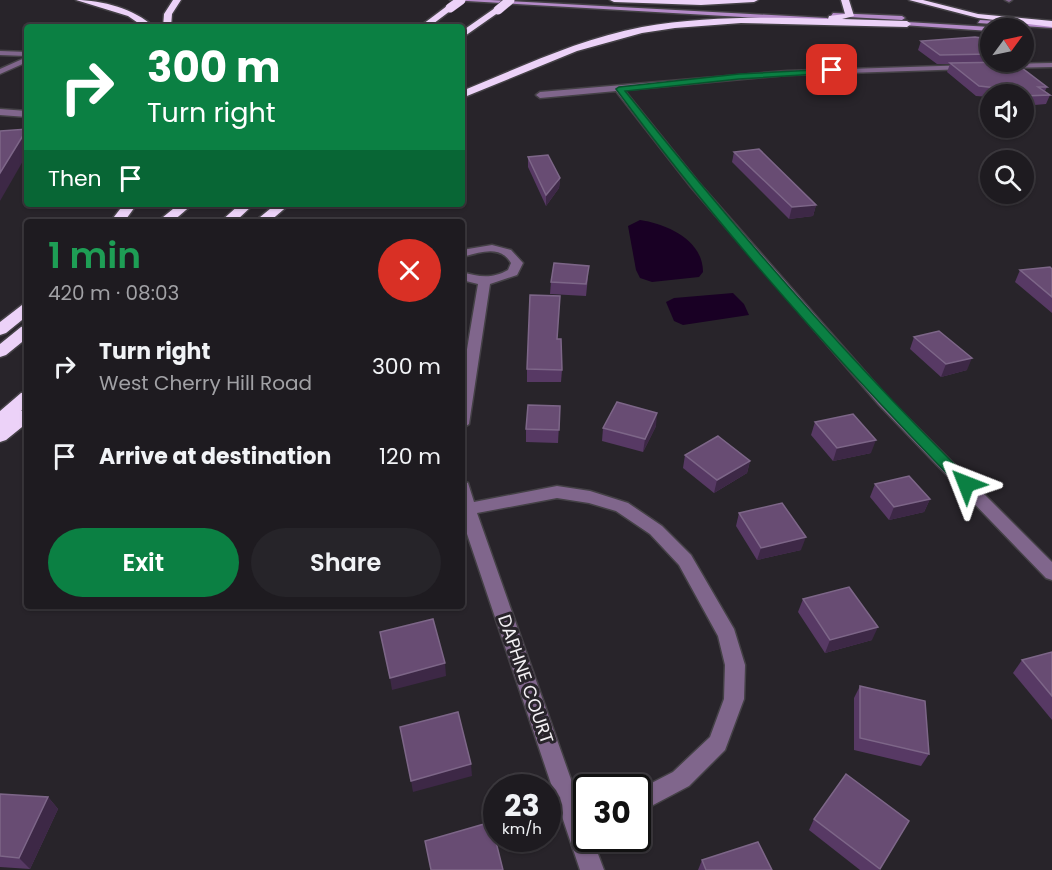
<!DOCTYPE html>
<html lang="en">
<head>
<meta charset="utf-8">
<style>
  :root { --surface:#1e1b20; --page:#262429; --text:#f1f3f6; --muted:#a1a1a5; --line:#3c393e; --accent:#0b8043 }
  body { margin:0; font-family:Poppins,sans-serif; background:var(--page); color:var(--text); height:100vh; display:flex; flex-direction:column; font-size:22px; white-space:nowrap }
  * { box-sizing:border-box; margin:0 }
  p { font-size:20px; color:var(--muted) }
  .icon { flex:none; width:33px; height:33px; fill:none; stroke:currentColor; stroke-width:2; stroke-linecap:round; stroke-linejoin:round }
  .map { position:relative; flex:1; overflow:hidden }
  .panel { position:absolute; left:24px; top:219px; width:441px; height:390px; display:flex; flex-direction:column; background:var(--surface); border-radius:6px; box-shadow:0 2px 4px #0004,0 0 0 2px var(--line) }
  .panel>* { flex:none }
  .banner { position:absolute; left:24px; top:24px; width:441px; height:183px; border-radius:6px; box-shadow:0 2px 4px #0004,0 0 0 2px var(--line); background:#0b8043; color:#fff; overflow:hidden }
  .needle { width:39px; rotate:57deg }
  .buttons { position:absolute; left:980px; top:18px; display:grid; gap:12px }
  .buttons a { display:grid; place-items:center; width:54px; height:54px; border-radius:50%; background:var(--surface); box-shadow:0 2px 4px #0004,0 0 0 2px var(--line); font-size:30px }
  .speed { position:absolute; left:483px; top:774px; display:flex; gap:12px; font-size:30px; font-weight:700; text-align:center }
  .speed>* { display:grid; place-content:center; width:78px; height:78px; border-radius:50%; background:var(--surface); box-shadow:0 2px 4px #0004,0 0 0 2px var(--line); line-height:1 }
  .speed small { font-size:15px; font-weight:400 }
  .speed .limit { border:3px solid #111; border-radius:9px; background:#fff; color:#111 }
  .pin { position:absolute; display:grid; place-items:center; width:51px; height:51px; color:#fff; margin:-26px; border-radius:12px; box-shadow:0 3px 9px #0006 }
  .me { position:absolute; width:66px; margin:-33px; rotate:315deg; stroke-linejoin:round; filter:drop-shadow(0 0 4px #0008) }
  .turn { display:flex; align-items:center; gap:21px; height:126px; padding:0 24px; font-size:27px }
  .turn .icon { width:78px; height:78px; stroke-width:2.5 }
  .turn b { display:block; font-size:42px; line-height:51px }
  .then { display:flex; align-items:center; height:57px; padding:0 24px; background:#0003; gap:12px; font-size:22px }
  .round { display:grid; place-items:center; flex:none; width:63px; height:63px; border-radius:32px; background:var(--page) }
  .headline { display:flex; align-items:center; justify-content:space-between; height:102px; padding:0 24px }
  h1 { font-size:36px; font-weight:600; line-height:45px; color:#1e9e55 }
  .action { display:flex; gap:12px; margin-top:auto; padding:12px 24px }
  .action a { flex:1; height:69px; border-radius:36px; background:var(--accent); color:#fff; font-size:24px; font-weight:600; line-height:69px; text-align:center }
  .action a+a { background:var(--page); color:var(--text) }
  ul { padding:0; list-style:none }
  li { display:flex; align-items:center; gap:18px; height:90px; padding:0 24px }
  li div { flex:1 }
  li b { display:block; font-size:22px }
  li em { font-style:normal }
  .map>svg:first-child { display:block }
  .water { fill:#190024 }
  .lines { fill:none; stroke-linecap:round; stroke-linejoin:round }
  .service-casing { stroke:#444146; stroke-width:3 }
  .minor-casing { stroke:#444146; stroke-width:3 }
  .secondary-casing { stroke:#444146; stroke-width:3 }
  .motorway-casing { stroke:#444146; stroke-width:3 }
  .service { fill:#80668c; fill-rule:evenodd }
  .minor { fill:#80668c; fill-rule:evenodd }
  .secondary { fill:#b48ac8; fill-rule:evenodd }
  .motorway { fill:#ecd2f8; fill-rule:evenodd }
  .motorway-bridge-casing { stroke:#444146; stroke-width:10; stroke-linecap:butt }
  .motorway-bridge { stroke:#ecd2f8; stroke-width:9 }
  .wall { fill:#573964 }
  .shaded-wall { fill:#3d2846 }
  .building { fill:#684c73; stroke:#7d6688; stroke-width:1.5 }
  .route { fill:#0b8043; stroke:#07532c; stroke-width:1.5 }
  .labels { text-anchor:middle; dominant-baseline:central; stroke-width:6; stroke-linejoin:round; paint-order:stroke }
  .near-street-label { font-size:18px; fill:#f3f0f4; stroke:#28242a }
</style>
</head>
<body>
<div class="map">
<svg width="1052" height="870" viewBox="0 0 1052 870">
  <rect width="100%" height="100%" fill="#28242a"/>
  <!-- water -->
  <g class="water">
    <path d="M640 220C667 224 703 240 703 272L699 277 652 282 640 278 636 270 628 226Z"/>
    <path d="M733 293 744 304 749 315 683 325 674 321 666 302 674 298Z"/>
  </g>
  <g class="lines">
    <defs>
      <path id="service" d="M1005 0H1012L1009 2Z"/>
      <g id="minor">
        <path d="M0 51 27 52V56L0 55Z"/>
        <path d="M27 57V62L0 74V69Z"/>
        <path d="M1052 63V67L1001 68 997 66 1001 64Z"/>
        <path d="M971 65V69H968L787 75 624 90 699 183 889 399 1052 562V580L1046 578 879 405 691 187 616 91 540 98 536 95 540 92 787 71Z"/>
        <path d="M0 109 27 111V117L0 115Z"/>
        <path d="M492 245 511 250 523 263 517 275 490 284 469 424 462 429V379L478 284 462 280V272C479 277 492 279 508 270L511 263C500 244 479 253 462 257V250Z"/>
        <path d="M462 481 468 483 474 502 557 486 590 491 628 503 662 526 691 555 734 629 745 665 744 699 725 750 689 786 638 813V790L673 772 710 737 724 699 725 665 718 636 679 565 650 534 616 511 589 503 557 498 477 513 586 822V838H592L604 870H580L462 519Z"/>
      </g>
      <g id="secondary">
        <path d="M450 0H490L827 18 831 20 827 22Z"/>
        <path d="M833 13 902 16 905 18 902 20 831 16Z"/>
        <path d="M980 20 1052 24V28L978 23Z"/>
        <path d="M890 21 990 27 993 28H990V31L888 24Z"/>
      </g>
      <g id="motorway">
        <path d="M76 0C102 0 135 9 154 27H144L128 16Z"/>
        <path d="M173 0H181L172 14 171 27H163L164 14Z"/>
        <path d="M610 0H758L754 2 701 5 614 2Z"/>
        <path d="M841 0H849L854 16 842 19 907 21 911 24 907 27 741 23 675 28 642 33 577 51 462 98V91C521 67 579 39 642 27 703 16 766 17 828 19L829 16 845 14Z"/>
        <path d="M909 0H923L978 14 1052 21V27L978 18Z"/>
        <path d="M447 6 454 8 429 27H419Z"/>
        <path d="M495 8 502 10 462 38V31Z"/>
        <path d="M124 204H137L124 222H110Z"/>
        <path d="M179 204H193L172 222H157Z"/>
        <path d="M240 204H254L235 222H220Z"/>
        <path d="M276 204H290L269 222H254Z"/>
        <path d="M27 303V316L6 333 0 335V322L22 305Z"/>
        <path d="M27 325V338L6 355 0 357V344L21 327Z"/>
        <path d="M27 392V406L21 411H27V423L6 440 0 442V411L21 393Z"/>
      </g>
    </defs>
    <!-- service casing -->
    <use href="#service" class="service-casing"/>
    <!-- minor casing -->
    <use href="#minor" class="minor-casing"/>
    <!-- secondary casing -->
    <use href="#secondary" class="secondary-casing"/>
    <!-- motorway casing -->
    <use href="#motorway" class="motorway-casing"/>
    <!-- service -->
    <use href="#service" class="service"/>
    <!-- minor -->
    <use href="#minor" class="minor"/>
    <!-- secondary -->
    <use href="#secondary" class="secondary"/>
    <!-- motorway -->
    <use href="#motorway" class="motorway"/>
    <defs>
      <g id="motorway-bridge">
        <path d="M450 8 461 0"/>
        <path d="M498 10 510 0"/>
      </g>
    </defs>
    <!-- motorway-bridge casing -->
    <use href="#motorway-bridge" class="motorway-bridge-casing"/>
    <!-- motorway-bridge -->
    <use href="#motorway-bridge" class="motorway-bridge"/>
  </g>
  <!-- wall -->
  <g class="wall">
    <path d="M921 41 990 44V62H1014L1047 87 1045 91 1050 95 1046 104 1023 106V94H990V97L976 96 947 72 950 64H937L918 50Z"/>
    <path d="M734 152 816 205 813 216 789 219 732 162Z"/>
    <path d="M528 157 560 178 559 188 546 206 528 167Z"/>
    <path d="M1052 269V313L1015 282 1020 270Z"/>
    <path d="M588 277 586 296 550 294 551 282Z"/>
    <path d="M914 337 967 370 941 377 910 349Z"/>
    <path d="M557 339 562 370 561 382H527V369Z"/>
    <path d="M560 406 558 443 526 442V429Z"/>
    <path d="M815 422 871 453 833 461 811 435Z"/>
    <path d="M656 426 643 452 602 441 603 428Z"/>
    <path d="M685 455 750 461 747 473 714 493 683 468Z"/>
    <path d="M875 484 930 499 924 512 889 520 870 497Z"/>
    <path d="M739 513 801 550 757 560 736 526Z"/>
    <path d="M803 599 872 640 825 653 798 612Z"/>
    <path d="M1052 652V720L1013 673 1022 660Z"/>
    <path d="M860 686 929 754 921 766 854 750V698Z"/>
    <path d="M0 794 48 797 58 809 30 869 0 867Z"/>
    <path d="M814 819 909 821 879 870H860L809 830Z"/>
    <path d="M702 860 772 870H698Z"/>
  </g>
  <!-- shaded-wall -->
  <g class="shaded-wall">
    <path d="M27 129V154L0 201V173Z"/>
    <path d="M560 178 559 188 546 206V195Z"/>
    <path d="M816 205 813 216 789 219 792 207Z"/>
    <path d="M972 358 967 370 941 377 946 364Z"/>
    <path d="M657 413 656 426 643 452 645 439Z"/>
    <path d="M876 440 871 453 833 461 837 448Z"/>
    <path d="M750 461 747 473 714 493 717 480Z"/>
    <path d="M930 499 924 512 889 520 894 507Z"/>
    <path d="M806 537 801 550 757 560 761 548Z"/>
    <path d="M878 627 872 640 825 653 830 640Z"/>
    <path d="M445 663 446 676 392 690 390 678Z"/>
    <path d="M471 764 472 776 413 792 411 781Z"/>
    <path d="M48 797 58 809 30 869 19 858Z"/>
  </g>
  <!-- building -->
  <g class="building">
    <path d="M975 37 982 38 990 44V54L940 55 921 41Z"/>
    <path d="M1014 62 1047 87H1038L1050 95 1023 96V94H1005L997 88 979 86 950 63Z"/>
    <path d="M27 129 0 173V131Z"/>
    <path d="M759 149 816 205 792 207 734 152Z"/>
    <path d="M548 155 560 178 546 195 528 157Z"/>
    <path d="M554 263 589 266 586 284 551 282Z"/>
    <path d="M1050 267 1052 269V297L1020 270Z"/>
    <path d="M530 295 560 296 557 339H561L562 370 527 369Z"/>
    <path d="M939 331 972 358 946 364 914 337Z"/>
    <path d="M617 402 657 413 645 439 603 428Z"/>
    <path d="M528 405 560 406 559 430 526 429Z"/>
    <path d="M853 414 876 440 837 448 815 422Z"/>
    <path d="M718 436 750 461 717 480 685 455Z"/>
    <path d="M909 476 930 499 894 507 875 484Z"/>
    <path d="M782 503 806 537 761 548 739 513Z"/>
    <path d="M849 587 878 627 830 640 803 599Z"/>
    <path d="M433 619 445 663 390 678 380 632Z"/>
    <path d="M1052 652V696L1022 660Z"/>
    <path d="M860 686 925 701 929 754 860 738Z"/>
    <path d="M458 712 471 764 411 781 400 727Z"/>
    <path d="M846 774 909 821 880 869 814 819Z"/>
    <path d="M0 794 48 797 19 858 0 856Z"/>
    <path d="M491 822 503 870H431L425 841Z"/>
    <path d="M758 842 772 870H706L702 860Z"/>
  </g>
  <!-- route -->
  <path class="route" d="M834 69 832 73 739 79 625 91C733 227 847 358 971 481L973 484 971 488H961C839 363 719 229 616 89L619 87 739 74Z"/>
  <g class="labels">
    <!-- near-street labels -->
    <g class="near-street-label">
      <text transform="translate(526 679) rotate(71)">DAPHNE COURT</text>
    </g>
  </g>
</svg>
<div class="buttons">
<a><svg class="needle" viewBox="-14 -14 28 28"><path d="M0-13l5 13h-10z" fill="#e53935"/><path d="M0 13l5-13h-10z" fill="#a1a1a5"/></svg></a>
<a><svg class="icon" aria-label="sound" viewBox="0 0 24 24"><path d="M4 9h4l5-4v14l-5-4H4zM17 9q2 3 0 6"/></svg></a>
<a><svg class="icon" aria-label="search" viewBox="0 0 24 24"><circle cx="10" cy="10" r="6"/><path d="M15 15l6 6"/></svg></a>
</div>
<div class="speed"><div>23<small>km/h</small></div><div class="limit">30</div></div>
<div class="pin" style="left:832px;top:70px;background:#d93025"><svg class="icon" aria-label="arrive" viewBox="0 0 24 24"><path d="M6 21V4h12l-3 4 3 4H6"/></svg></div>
<svg class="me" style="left:966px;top:484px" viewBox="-20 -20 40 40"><path d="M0-17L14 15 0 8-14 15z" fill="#0b8043" stroke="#fff" stroke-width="4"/></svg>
<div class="banner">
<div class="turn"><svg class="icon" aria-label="right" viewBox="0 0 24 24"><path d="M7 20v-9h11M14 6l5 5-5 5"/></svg><div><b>300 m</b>Turn right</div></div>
<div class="then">Then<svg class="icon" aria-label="arrive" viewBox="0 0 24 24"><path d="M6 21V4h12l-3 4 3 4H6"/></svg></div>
</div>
<section class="panel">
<div class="headline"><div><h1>1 min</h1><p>420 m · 08:03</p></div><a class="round" style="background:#d93025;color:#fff"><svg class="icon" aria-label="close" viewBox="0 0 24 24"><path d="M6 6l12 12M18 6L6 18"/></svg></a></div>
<ul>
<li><svg class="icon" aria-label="right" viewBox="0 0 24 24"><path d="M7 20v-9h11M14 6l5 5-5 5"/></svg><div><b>Turn right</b><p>West Cherry Hill Road</p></div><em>300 m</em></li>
<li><svg class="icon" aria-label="arrive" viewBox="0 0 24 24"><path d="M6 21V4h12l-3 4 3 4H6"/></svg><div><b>Arrive at destination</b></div><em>120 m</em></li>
</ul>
<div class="action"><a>Exit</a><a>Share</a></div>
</section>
</div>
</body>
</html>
